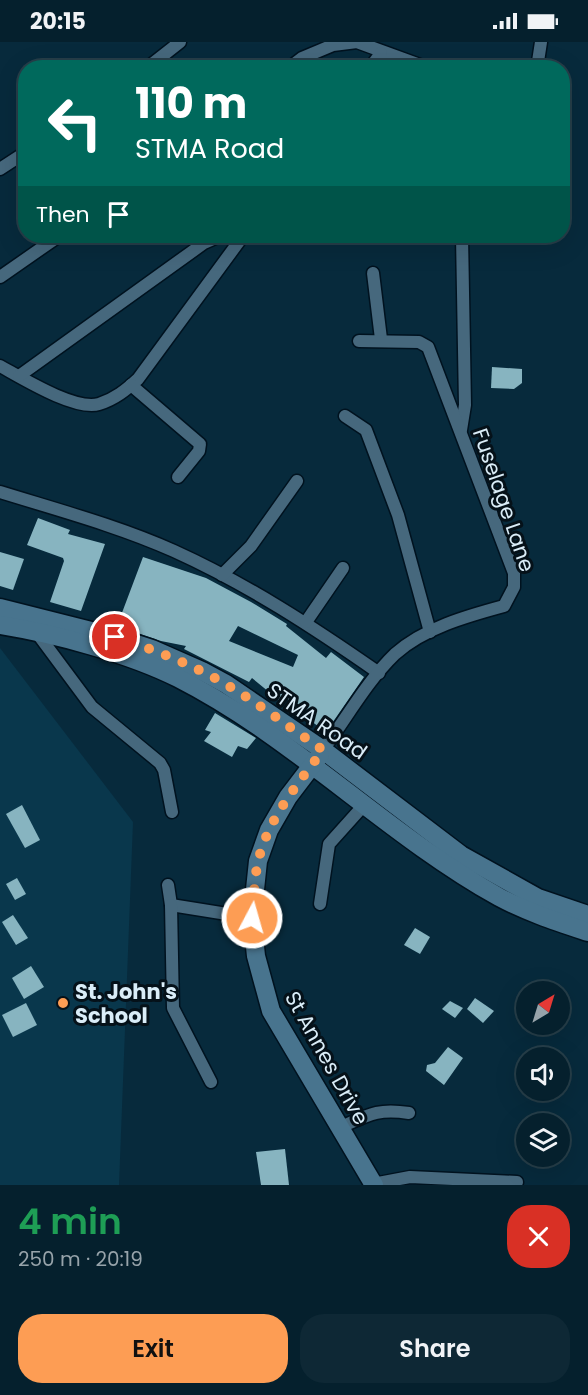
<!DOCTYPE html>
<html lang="en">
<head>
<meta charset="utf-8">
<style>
  :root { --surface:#05202d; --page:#0e2835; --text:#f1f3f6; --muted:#97a3aa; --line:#263e49; --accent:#fd9d54 }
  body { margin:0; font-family:Poppins,sans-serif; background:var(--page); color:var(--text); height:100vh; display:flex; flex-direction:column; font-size:22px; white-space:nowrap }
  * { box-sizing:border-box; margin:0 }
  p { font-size:20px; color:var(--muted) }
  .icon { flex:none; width:33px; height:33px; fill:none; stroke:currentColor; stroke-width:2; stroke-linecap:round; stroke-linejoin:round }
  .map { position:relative; height:1143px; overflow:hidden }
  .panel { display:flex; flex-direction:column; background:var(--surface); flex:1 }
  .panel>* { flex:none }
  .hud { position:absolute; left:18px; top:18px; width:552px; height:183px; border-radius:24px; box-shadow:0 6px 24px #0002,0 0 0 2px var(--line); background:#00695c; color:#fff; overflow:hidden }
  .needle { width:39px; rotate:38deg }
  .buttons { position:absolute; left:516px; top:939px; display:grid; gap:12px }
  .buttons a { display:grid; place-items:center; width:54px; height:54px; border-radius:50%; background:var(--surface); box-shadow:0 6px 24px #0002,0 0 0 2px var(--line); font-size:30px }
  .pin { position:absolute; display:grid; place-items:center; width:51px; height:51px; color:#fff; margin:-26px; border:3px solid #fff; border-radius:50%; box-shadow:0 2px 6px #0007 }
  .me { position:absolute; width:66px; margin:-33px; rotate:6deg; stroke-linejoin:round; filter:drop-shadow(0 0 4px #0008) }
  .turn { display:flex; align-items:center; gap:21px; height:126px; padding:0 18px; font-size:27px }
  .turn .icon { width:78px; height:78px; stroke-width:2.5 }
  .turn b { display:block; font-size:42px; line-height:51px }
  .then { display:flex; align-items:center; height:57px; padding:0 18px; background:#0003; gap:12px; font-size:22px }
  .round { display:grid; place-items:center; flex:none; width:63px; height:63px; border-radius:24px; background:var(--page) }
  .headline { display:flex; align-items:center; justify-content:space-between; height:102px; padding:0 18px }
  h1 { font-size:36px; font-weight:600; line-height:45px; color:#1e9e55 }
  .action { display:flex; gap:12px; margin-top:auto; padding:12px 18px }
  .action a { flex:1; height:69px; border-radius:24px; background:var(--accent); color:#111; font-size:24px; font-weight:600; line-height:69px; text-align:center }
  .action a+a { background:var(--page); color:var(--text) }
  .status { display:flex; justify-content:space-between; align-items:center; height:42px; padding:0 30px; background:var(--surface); direction:ltr }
  .status svg { height:16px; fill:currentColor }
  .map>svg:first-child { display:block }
  .built { fill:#09374c }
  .building { fill:#87b4c0; fill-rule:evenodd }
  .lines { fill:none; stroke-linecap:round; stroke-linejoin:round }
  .street-casing { stroke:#00121f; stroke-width:15 }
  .secondary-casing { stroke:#00121f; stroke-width:21 }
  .street { stroke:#46687d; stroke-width:12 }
  .secondary { stroke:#48748e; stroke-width:18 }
  .route { stroke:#fd9d54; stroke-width:10; stroke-dasharray:0 18 }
  .poi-dot { fill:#fd9d54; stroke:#051119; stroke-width:2 }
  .labels { text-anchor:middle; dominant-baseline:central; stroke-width:6; stroke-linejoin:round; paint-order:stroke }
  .street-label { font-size:21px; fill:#daedf8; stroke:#051119 }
  .poi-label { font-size:21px; font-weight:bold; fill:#daedf8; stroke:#051119; text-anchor:start }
</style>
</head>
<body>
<div class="status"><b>20:15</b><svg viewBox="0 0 49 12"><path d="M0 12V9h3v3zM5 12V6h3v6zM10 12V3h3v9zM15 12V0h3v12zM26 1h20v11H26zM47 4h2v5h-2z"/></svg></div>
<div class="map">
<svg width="588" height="1143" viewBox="0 0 588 1143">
  <rect width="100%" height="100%" fill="#072a3c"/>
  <!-- built -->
  <path class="built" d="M0 606 133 780 119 1143H0Z"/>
  <!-- building -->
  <g class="building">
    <path d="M492 325 522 327V341L514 347 491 346Z"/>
    <path d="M38 476 70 488 68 492 105 502 81 569 50 560 64 519 63 516 27 503Z"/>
    <path d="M0 510 24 517 13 548 0 544Z"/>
    <path d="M143 515 206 536 251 560 287 582 286 584 326 616 331 610 364 635 326 690 296 668 299 663 283 655 280 659 252 636 249 640 184 607 186 604 161 599 117 584ZM238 584 298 613 293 625 229 599Z"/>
    <path d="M215 671 256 696 247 707 238 704 232 715 204 699 211 690 205 688Z"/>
    <path d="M22 763 40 798 25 806 6 772Z"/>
    <path d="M17 836 26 852 15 858 6 842Z"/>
    <path d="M13 873 28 896 16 903 2 880Z"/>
    <path d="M415 886 430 895 420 912 404 903Z"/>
    <path d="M31 924 44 945 24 957 12 936Z"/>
    <path d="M475 956 494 969 483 981 467 967Z"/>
    <path d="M450 959 463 966 455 976 442 967Z"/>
    <path d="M26 961 37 983 13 995 2 973Z"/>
    <path d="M448 1005 463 1016 444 1043 426 1029 427 1023 435 1021Z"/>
    <path d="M285 1107 289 1143H261L256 1110Z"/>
  </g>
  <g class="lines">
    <defs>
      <g id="street">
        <path d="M147 26 180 0"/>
        <path d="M289 26 302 16 333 3 357 0 428 26"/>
        <path d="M370 26 381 11"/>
        <path d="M537 26 541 0"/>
        <path d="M0 127 26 110"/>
        <path d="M373 231 381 297"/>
        <path d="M0 235 59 194"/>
        <path d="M0 324C22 336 75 369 99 362 115 357 126 348 138 337L243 194"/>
        <path d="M19 334 204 201 220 194"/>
        <path d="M131 343 200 402 199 409 178 435"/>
        <path d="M345 374 366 388 398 473 430 590"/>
        <path d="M461 388 465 363 462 194"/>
        <path d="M0 450C58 468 118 484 174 509 247 542 313 585 379 631"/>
        <path d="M222 533 251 504 297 439"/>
        <path d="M306 580 343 526"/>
        <path d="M37 591 92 665 160 721 164 728 172 770"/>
        <path d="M323 708C346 677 367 639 395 612 424 586 467 574 504 564L514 545V531L428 305 419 300 359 299"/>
        <path d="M168 843 171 863 252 876"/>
        <path d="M320 862 329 802 364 763"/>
        <path d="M171 863 173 966 211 1040"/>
        <path d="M339 1086C368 1073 377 1066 409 1071"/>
        <path d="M373 1142 410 1135 517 1140"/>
      </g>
      <g id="secondary">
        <path d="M0 566 115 595 152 607 202 629 226 642 323 708 461 813 538 856 588 873"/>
        <path d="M0 583C55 592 128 611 178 636 294 695 386 792 499 855 527 870 558 880 588 890"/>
        <path d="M320 713 288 755 269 788 258 819 252 876 256 914 271 969 374 1143"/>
      </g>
    </defs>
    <!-- street casing -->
    <use href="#street" class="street-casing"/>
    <!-- secondary casing -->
    <use href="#secondary" class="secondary-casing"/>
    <!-- street -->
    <use href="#street" class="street"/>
    <!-- secondary -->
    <use href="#secondary" class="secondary"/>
  </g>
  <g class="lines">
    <!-- route -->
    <path class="route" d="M115 595C152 607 188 621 222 640 257 660 290 686 323 708 298 742 267 778 258 820 254 838 254 857 252 876"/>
  </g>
  <!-- markers -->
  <circle class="poi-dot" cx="63" cy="961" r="6"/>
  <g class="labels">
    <!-- street labels -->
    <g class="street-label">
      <text transform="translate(504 458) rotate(71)">Fuselage Lane</text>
      <text transform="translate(317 679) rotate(35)">STMA Road</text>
      <text transform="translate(327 1016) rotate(61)">St Annes Drive</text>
    </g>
    <!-- poi labels -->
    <g class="poi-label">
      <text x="75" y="949">St. John's<tspan x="75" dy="24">School</tspan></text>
    </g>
  </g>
</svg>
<div class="buttons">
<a><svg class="needle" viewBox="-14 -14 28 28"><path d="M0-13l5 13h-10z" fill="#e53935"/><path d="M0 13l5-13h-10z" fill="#97a3aa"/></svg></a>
<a><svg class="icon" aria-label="sound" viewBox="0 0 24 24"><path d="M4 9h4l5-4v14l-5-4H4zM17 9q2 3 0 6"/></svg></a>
<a><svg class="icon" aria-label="layers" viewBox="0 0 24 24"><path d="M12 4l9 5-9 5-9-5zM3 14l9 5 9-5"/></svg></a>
</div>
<div class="pin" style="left:115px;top:595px;background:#d93025"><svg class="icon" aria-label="arrive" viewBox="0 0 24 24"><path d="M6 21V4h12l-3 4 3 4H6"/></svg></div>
<svg class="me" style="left:252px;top:876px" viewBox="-20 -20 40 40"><circle r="17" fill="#fd9d54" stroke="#fff" stroke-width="3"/><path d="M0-11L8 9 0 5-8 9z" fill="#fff"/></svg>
<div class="hud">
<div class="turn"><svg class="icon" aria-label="left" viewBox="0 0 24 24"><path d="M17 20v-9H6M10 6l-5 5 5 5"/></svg><div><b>110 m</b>STMA Road</div></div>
<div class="then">Then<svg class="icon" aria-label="arrive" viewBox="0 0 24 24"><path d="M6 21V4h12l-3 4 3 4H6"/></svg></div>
</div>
</div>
<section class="panel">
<div class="headline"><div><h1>4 min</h1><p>250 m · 20:19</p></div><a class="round" style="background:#d93025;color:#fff"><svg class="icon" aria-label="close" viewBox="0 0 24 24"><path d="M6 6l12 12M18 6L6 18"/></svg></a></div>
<div class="action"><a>Exit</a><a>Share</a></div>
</section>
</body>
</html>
